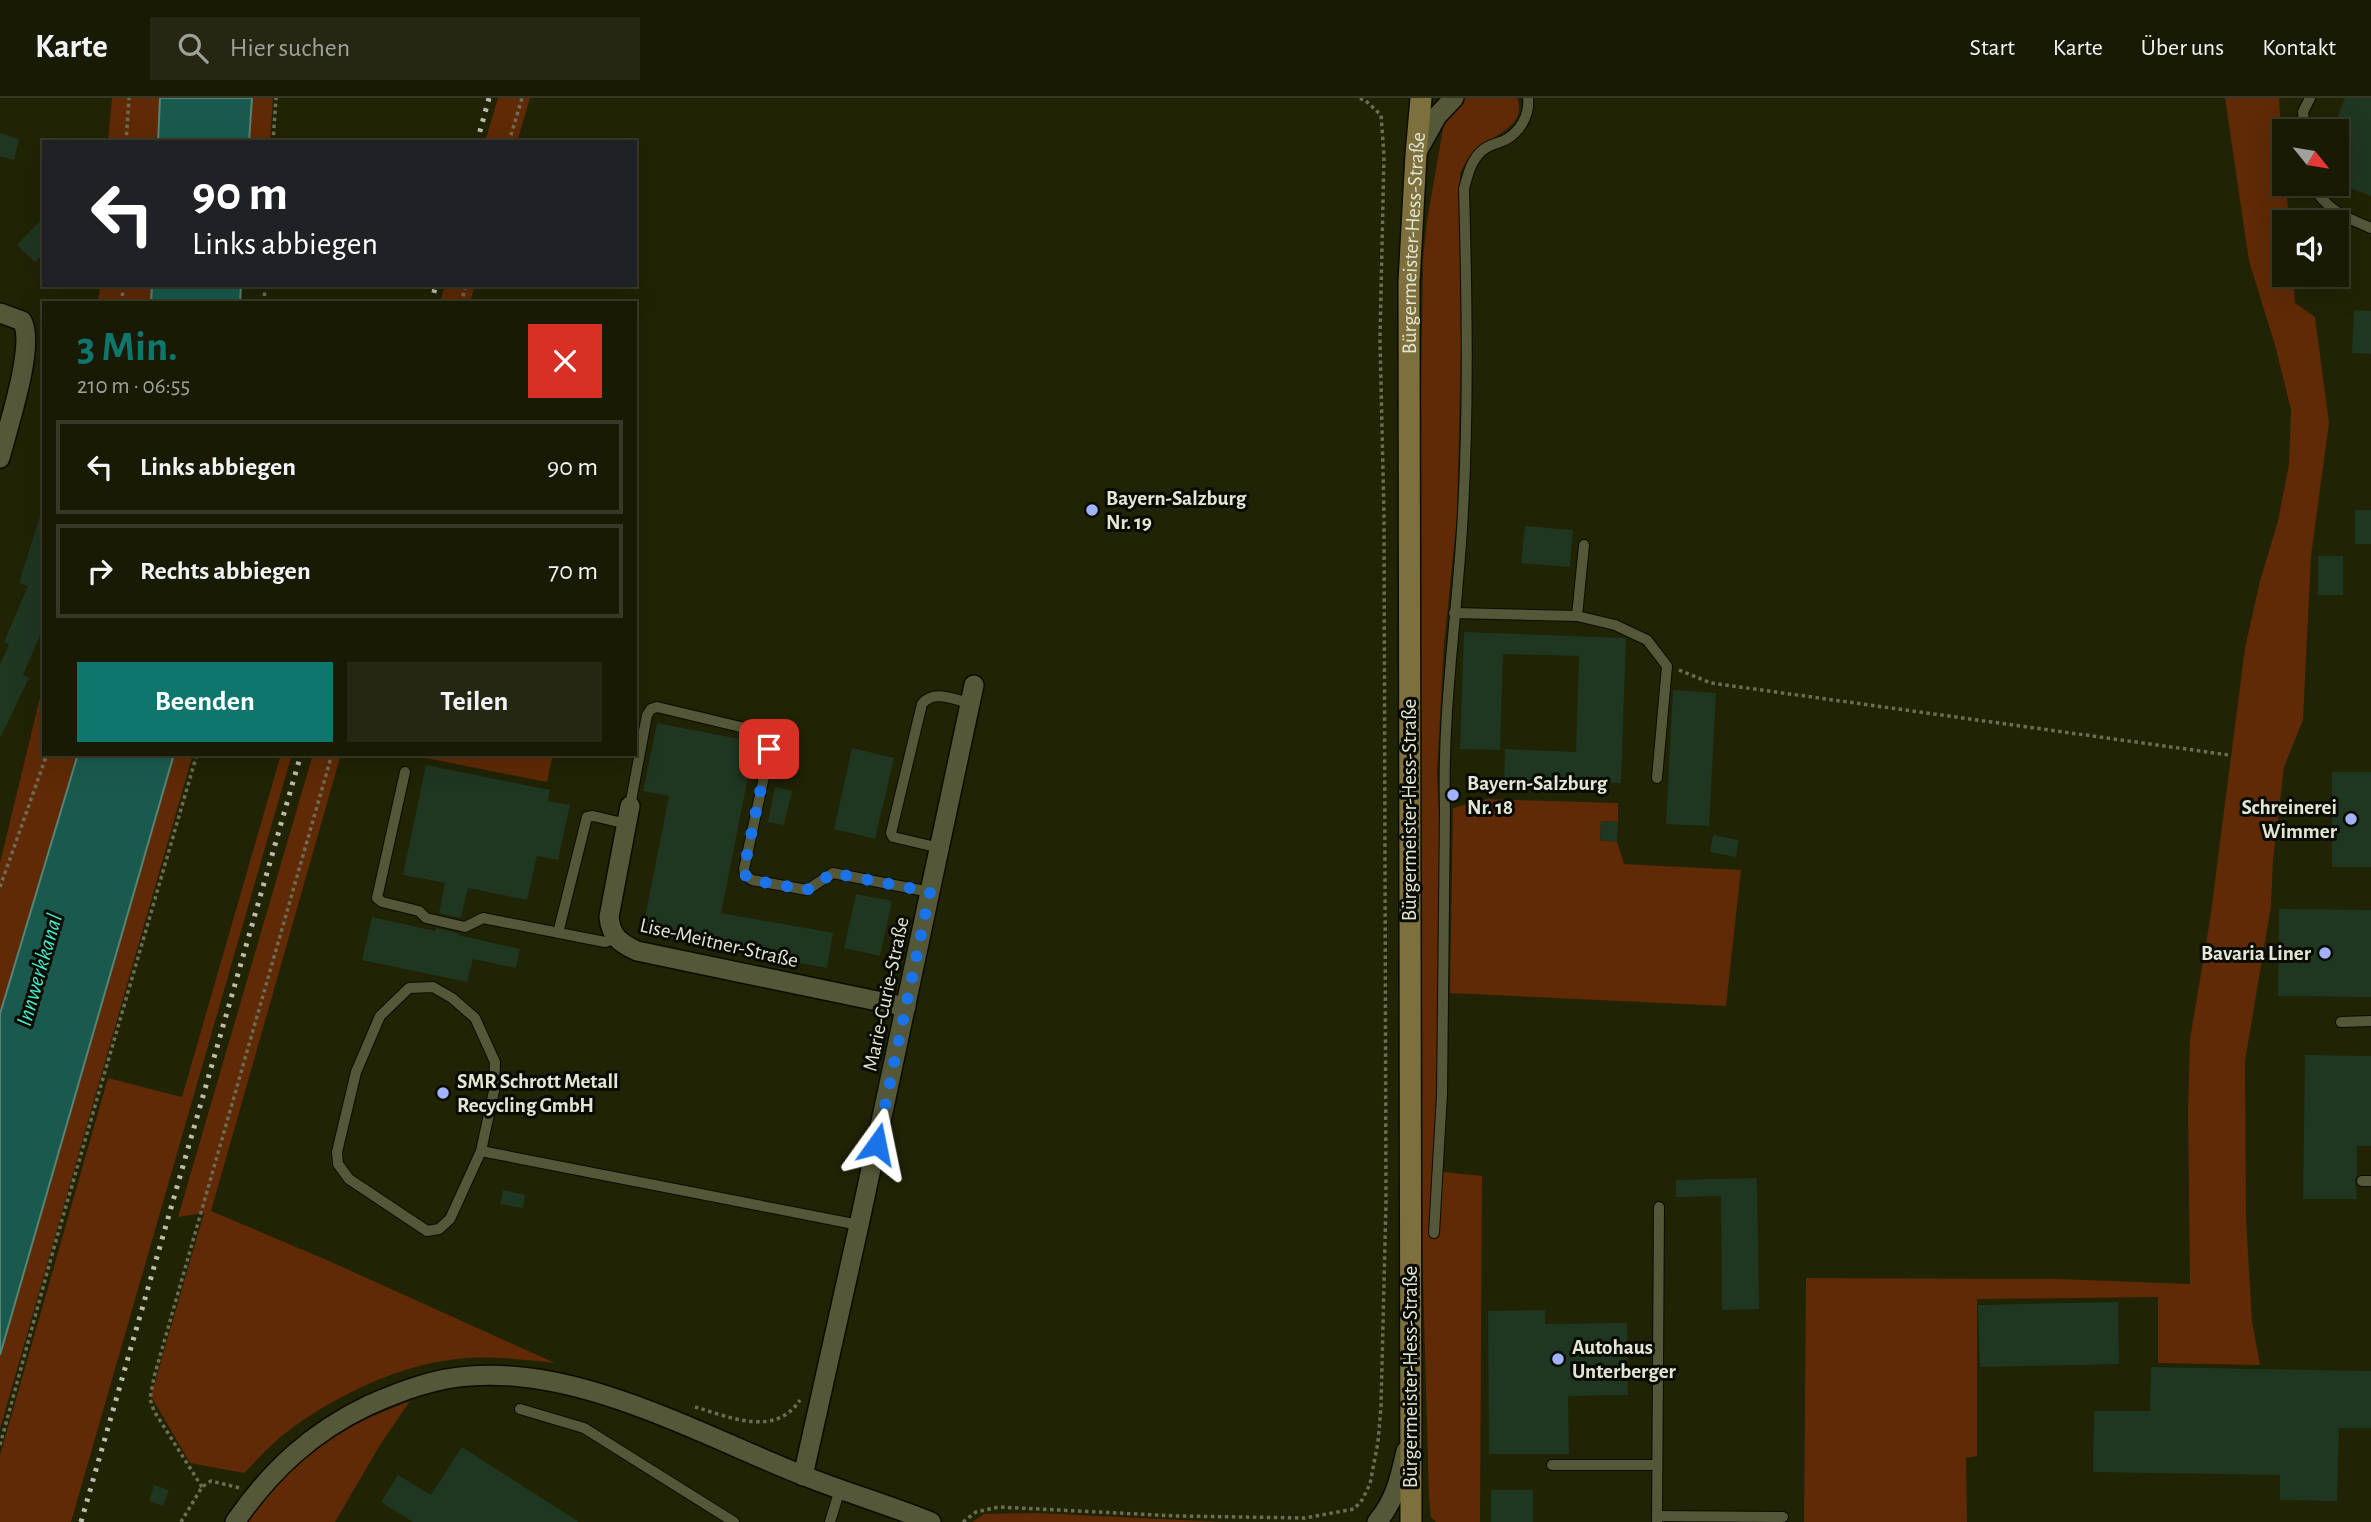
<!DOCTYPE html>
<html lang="de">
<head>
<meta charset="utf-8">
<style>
  :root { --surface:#191a04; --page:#262713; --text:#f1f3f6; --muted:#9fa19a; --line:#373826; --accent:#0f766e }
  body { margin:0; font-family:"Alegreya Sans",sans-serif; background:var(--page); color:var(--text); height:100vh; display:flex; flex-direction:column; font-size:26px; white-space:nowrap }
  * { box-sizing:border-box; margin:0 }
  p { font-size:23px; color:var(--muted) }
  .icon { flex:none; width:38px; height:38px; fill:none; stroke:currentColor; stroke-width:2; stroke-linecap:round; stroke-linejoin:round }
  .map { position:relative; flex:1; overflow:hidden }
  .drawer { position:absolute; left:42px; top:203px; width:595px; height:455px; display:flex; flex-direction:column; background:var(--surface); border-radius:0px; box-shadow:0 7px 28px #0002,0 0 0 2px var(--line) }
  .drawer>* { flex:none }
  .guide { position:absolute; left:42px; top:42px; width:595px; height:147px; border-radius:0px; box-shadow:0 7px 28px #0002,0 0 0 2px var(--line); background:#202124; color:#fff; overflow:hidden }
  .needle { width:46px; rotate:120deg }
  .fabs { position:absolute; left:2272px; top:21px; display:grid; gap:14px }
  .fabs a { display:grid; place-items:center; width:77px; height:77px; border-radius:0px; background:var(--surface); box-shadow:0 7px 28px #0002,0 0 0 2px var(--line); font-size:35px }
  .pin { position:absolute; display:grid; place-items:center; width:60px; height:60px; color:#fff; margin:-30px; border-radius:14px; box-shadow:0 4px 10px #0006 }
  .me { position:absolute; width:77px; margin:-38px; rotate:12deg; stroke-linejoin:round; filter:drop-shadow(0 0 5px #0008) }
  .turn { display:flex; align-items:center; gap:24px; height:147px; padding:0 35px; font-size:32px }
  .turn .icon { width:91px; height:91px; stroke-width:2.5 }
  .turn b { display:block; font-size:49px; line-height:60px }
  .round { display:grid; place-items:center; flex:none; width:74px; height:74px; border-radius:0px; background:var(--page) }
  .head { display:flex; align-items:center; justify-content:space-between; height:119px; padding:0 35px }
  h1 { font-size:42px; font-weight:600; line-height:52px; color:var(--accent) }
  .cta { display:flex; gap:14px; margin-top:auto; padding:14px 35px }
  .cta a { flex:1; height:80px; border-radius:0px; background:var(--accent); color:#fff; font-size:28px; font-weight:600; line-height:80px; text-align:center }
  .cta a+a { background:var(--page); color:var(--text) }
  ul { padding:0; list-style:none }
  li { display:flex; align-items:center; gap:21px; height:94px; margin:0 14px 10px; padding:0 21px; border:4px solid var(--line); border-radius:0px }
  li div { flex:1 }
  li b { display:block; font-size:26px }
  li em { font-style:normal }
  header { display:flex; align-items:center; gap:42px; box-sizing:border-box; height:98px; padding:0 35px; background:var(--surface); border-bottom:2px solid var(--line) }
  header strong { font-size:33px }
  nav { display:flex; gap:38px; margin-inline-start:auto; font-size:24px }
  .search { width:490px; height:63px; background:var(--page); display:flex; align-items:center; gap:18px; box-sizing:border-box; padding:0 24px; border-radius:0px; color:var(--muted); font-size:26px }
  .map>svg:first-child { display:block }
  .green { fill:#5f2a05 }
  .water { fill:#1a5a4e; stroke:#568476; stroke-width:2 }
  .building { fill:#1f3621 }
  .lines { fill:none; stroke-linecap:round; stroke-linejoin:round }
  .lane-casing { stroke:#0b0c00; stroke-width:12 }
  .street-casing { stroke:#0b0c00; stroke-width:22 }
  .secondary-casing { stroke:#0b0c00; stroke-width:24 }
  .path { stroke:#6b6d54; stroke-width:3.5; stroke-dasharray:3.5 3.5; stroke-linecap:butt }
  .lane { stroke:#545738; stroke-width:10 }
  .street { stroke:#545738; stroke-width:19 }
  .secondary { stroke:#7d703d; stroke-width:21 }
  .rail { stroke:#bcbeaa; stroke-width:5; stroke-dasharray:3.5 7; stroke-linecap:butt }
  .route { stroke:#1a73e8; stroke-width:12; stroke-dasharray:0 21.6 }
  .poi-dot { fill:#a1b3fd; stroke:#0a0b02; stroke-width:2.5 }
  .labels { text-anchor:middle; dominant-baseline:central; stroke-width:6; stroke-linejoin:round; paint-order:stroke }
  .street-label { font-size:21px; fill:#e3e6d4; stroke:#0a0b02 }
  .poi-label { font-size:21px; font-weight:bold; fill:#e3e6d4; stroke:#0a0b02; text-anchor:start }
  .water-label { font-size:23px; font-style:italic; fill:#44eccd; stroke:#0a0b02 }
</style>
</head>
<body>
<header>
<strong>Karte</strong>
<div class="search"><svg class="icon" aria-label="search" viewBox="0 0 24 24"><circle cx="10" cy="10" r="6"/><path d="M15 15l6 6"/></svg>Hier suchen</div>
<nav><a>Start</a><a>Karte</a><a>Über uns</a><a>Kontakt</a></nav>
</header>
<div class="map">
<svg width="2371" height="1424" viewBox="0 0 2371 1424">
  <rect width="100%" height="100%" fill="#212305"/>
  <!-- green -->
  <g class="green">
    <path d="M112 0H160L158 44H108Z"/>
    <path d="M252 0H273L270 44H249Z"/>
    <path d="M498 0H530L517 44H485Z"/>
    <path d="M1465 0H1517C1528 29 1492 37 1476 52 1468 59 1464 67 1460 76L1461 248 1457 419 1444 547 1437 675 1440 738V895L1434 1073 1482 1078 1480 1424H1436L1431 1419 1429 1400 1422 1146 1419 418 1423 161 1427 123 1444 25 1458 5Z"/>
    <path d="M2225 0H2279L2284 86H2286L2289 124H2284V177H2293L2295 205 2315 219 2329 325 2311 458 2303 622 2284 669 2273 763 2271 808 2245 963 2246 1120 2252 1223 2260 1267 2158 1265V1199L1977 1201V1358L1966 1360 1967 1424H1804L1806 1180 2059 1181 2190 1186 2188 1011 2190 941 2210 822 2245 550 2260 483 2278 423 2289 366 2291 312 2275 247 2249 163Z"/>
    <path d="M100 187H152L151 205H98Z"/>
    <path d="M445 187H475L470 205H440Z"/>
    <path d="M44 583V656H78L0 916V765Z"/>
    <path d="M174 656H193L0 1331V1257Z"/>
    <path d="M281 656H292L71 1424H0V1357L108 980 182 999Z"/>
    <path d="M313 656H341L211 1113 329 1163 555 1265C518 1261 480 1256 443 1263 391 1271 328 1302 287 1334 272 1345 258 1361 244 1375L190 1365 151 1298 204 1115 178 1119Z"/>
    <path d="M406 656H553L547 684Z"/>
    <path d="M1486 701 1618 705V724L1601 723 1600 742 1617 744 1624 766 1741 772 1726 908 1450 895 1453 710Z"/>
    <path d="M410 1303 380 1347 335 1424H245C254 1412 262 1399 272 1389 309 1347 359 1322 410 1303Z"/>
    <path d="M1036 1415 1223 1424H972L984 1416Z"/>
  </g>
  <!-- water -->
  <g class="water">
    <path d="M160 0H252L249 44H158Z"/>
    <path d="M152 187H241L240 205H151Z"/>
    <path d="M78 656H174L0 1257V916Z"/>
  </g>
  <!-- building -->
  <g class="building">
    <path d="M2345 0H2371V98L2336 85V33H2332Z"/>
    <path d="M0 35 19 41 14 62 0 58Z"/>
    <path d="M44 119V155L35 164 17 147Z"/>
    <path d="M2354 212 2371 213V256L2352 255Z"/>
    <rect x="2355" y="412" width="16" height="34"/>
    <path d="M40 418H44V528L23 577 29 580 0 640V566L9 547 4 544 28 488 19 485Z"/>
    <path d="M1525 428 1573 432 1570 469 1521 465Z"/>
    <rect x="2318" y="458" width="25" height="39"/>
    <path d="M1464 534 1626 540 1621 685 1504 682 1505 651 1576 654 1579 558 1503 556 1500 652 1460 651Z"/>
    <path d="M1673 592 1716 595 1709 728 1666 726Z"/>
    <path d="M657 625 755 644 721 815 833 835 827 870 642 835 669 698 643 693Z"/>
    <path d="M852 650 894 660 875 741 834 731Z"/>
    <path d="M426 667 550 692 548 703 570 707 558 762 537 758 527 802 468 790 461 820 439 815 445 785 403 777Z"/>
    <rect x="2332" y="674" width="39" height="95"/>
    <path d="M775 689 792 693 784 727 768 724Z"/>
    <path d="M1601 723 1618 724 1617 744 1600 742Z"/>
    <path d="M1713 737 1739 742 1736 759 1710 754Z"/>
    <path d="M856 796 892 803 880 858 844 850Z"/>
    <path d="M2279 811 2371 812V899L2278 898Z"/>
    <path d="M372 819 435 833 436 830 458 835V837L520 851 516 870 473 861 467 884 362 862Z"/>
    <path d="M2305 957 2371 958V1048H2357V1078L2355 1082 2357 1101H2303Z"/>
    <path d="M1757 1080 1759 1211 1722 1212 1721 1098 1676 1099V1082Z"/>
    <path d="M503 1092 525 1097 523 1110 500 1106Z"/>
    <path d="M2118 1204 2119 1266 1980 1269 1978 1207Z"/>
    <path d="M1545 1212V1226L1627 1225 1628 1297 1568 1298 1569 1356H1489L1488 1213Z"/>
    <path d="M2151 1269 2371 1273V1330H2339L2337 1403 2280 1402V1377L2093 1374 2094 1313H2150Z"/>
    <path d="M462 1349 579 1424H413L381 1404 398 1377 431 1397Z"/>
    <path d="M154 1387 169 1392 163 1408 149 1403Z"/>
    <rect x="1491" y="1392" width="42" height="32"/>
  </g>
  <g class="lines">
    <defs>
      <g id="lane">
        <path d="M2305 33 2303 14 2310 0"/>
        <path d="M2311 86C2327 112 2344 119 2371 130"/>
        <path d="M1454 515 1577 518 1584 447"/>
        <path d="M1577 518 1615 527 1647 542 1667 568 1657 680"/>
        <path d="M405 674 377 800 382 804 419 813 426 820 465 829 483 820 605 844 617 840"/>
        <path d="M630 708 647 617 651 611 657 609 766 635 770 641V651L744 771 745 777 752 782 807 792 833 775 930 794"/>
        <path d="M940 750 893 739 891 735 922 606C934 591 954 602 970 605"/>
        <path d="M558 835 587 719 593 718 627 726"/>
        <path d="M2341 924 2371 923"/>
        <path d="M481 1053 450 1121 439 1131 427 1133 349 1081 338 1066 337 1054 356 974 380 918 409 890 433 889 452 900 475 920 495 964 494 993 481 1053 859 1127"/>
        <path d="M2362 1083H2371"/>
        <path d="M1434 1135 1442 996 1445 712C1442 618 1456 525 1462 431 1469 317 1467 204 1464 91 1468 76 1471 61 1484 51 1490 47 1498 45 1505 42 1520 34 1530 17 1528 0"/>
        <path d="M520 1311 584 1330 734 1424"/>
        <path d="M1552 1367H1657"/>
        <path d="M1657 1418 1783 1419"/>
        <path d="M830 1424 840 1391"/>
        <path d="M1657 1424 1659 1109"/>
      </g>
      <g id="street">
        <path d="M1416 56 1437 18 1454 0"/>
        <path d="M0 215 22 223C36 246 7 332 0 360"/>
        <path d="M630 708 609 819C611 839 620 845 637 853L906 909"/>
        <path d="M803 1378 859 1127 974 587"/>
        <path d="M235 1424C271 1372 312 1334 369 1307 401 1293 435 1280 470 1278 581 1269 701 1337 802 1377 844 1394 889 1407 931 1424"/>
        <path d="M1377 1424C1395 1403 1400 1380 1406 1353"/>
      </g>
      <g id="secondary">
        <path id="s1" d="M1411 1424 1409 184 1416 57 1421 0"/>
      </g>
    </defs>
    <!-- lane casing -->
    <use href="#lane" class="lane-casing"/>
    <!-- street casing -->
    <use href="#street" class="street-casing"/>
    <!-- secondary casing -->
    <use href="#secondary" class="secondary-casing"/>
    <!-- path -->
    <g class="path">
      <path d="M126 44 129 0"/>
      <path d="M273 44 276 0"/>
      <path d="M509 44 522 0"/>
      <path d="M122 205 123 187"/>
      <path d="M264 205 265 187"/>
      <path d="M461 205 466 187"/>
      <path d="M1679 572 1711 585 2229 657"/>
      <path d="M0 789 47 656"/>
      <path d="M695 1309C730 1319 775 1340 800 1302"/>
      <path d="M0 1347 53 1153 197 656"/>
      <path d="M202 1389 154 1313 150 1301 154 1279 332 656"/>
      <path d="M181 1424 202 1389 211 1383 240 1390"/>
      <path d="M963 1424 976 1414 999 1409 1177 1418 1305 1420 1354 1411 1362 1402 1370 1386 1378 1344 1381 1308 1386 1104 1384 418 1380 241 1384 57 1381 17 1365 2 1357 0"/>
    </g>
    <!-- lane -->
    <use href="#lane" class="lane"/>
    <!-- street -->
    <use href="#street" class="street"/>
    <!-- secondary -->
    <use href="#secondary" class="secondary"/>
    <!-- rail -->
    <g class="rail">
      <path d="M477 44 489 0"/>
      <path d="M431 205 436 187"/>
      <path d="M81 1424 301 656"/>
    </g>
  </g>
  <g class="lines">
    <!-- route -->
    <path class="route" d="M769 651 744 771 745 777 752 782 807 792 833 775 930 794 877 1046"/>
  </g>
  <!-- markers -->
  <g class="poi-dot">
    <circle cx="1092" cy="412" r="7"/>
    <circle cx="1453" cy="697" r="7"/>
    <circle cx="2351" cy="721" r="7"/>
    <circle cx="2325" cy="855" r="7"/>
    <circle cx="443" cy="995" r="7"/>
    <circle cx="1558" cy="1261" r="7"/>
  </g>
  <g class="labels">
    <!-- street labels -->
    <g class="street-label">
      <text stroke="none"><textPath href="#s1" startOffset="1279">Bürgermeister-Hess-Straße</textPath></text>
      <text transform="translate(1409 712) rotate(-90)">Bürgermeister-Hess-Straße</text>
      <text transform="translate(719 845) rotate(13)">Lise-Meitner-Straße</text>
      <text transform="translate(886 896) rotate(-78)">Marie-Curie-Straße</text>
      <text transform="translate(1410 1279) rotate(-90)">Bürgermeister-Hess-Straße</text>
    </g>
    <!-- poi labels -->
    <g class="poi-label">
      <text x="1106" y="400">Bayern-Salzburg<tspan x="1106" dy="24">Nr. 19</tspan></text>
      <text x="1467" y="685">Bayern-Salzburg<tspan x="1467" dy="24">Nr. 18</tspan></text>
      <text x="2337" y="709" text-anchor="end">Schreinerei<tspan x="2337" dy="24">Wimmer</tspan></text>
      <text x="2311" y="855" text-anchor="end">Bavaria Liner</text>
      <text x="457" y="983">SMR Schrott Metall<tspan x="457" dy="24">Recycling GmbH</tspan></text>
      <text x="1572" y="1249">Autohaus<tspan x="1572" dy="24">Unterberger</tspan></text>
    </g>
    <!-- water labels -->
    <g class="water-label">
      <text transform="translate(40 872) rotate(-74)">Innwerkkanal</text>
    </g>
  </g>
</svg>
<div class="fabs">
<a><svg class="needle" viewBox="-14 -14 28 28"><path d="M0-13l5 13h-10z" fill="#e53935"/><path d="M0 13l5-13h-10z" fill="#9fa19a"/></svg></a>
<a><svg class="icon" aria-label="sound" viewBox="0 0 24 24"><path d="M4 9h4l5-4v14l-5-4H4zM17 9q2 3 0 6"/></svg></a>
</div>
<div class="pin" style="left:769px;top:651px;background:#d93025"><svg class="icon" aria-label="arrive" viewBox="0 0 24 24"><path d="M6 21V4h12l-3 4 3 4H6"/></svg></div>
<svg class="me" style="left:877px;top:1046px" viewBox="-20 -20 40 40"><path d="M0-17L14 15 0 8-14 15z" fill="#1a73e8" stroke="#fff" stroke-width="4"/></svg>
<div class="guide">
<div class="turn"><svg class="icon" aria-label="left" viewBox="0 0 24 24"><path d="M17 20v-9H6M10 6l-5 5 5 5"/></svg><div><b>90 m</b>Links abbiegen</div></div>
</div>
<section class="drawer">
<div class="head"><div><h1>3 Min.</h1><p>210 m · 06:55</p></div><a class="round" style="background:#d93025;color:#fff"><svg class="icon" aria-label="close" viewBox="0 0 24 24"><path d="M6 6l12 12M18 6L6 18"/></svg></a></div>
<ul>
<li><svg class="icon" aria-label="left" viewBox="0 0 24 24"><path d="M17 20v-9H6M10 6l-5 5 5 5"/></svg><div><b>Links abbiegen</b></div><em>90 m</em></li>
<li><svg class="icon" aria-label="right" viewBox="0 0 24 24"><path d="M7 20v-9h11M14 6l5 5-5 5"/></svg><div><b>Rechts abbiegen</b></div><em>70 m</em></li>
</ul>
<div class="cta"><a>Beenden</a><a>Teilen</a></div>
</section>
</div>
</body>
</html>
